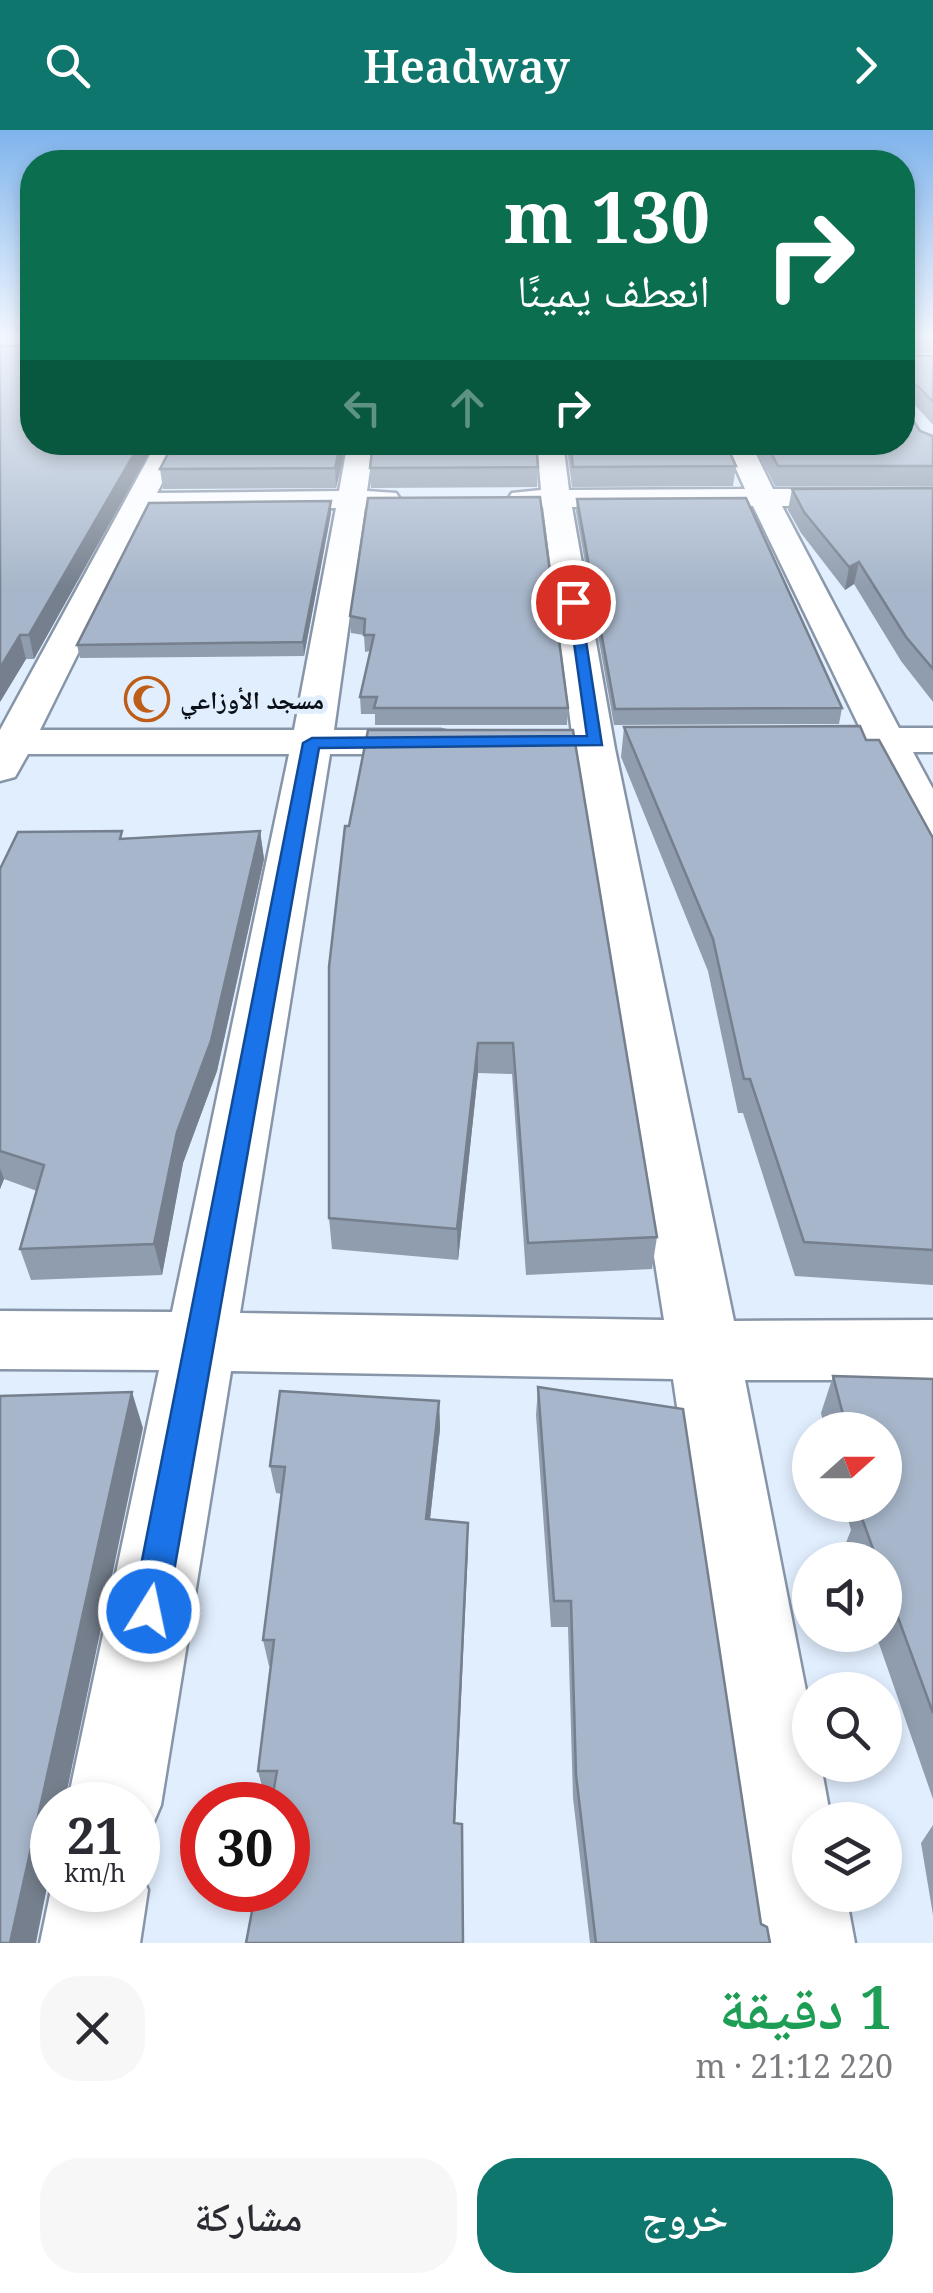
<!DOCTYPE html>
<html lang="ar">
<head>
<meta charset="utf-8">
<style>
  :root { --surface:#fff; --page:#f7f7f7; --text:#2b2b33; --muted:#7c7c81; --accent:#0f766e }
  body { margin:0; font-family:"Noto Serif","Noto Naskh Arabic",serif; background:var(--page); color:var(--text); direction:rtl; height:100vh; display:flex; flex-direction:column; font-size:38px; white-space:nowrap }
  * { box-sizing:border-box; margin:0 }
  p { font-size:32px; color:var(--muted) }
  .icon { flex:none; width:55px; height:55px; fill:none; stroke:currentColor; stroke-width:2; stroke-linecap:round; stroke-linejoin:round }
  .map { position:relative; height:1813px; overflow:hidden; direction:ltr }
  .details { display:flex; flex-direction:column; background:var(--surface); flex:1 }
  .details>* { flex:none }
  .hud { position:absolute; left:20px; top:20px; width:895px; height:305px; border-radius:40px; box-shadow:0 5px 15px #0003; direction:rtl; background:#0b6e4f; color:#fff; overflow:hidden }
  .needle { width:65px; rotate:69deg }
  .controls { position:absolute; left:792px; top:1282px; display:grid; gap:20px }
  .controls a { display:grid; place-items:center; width:110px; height:110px; border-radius:50%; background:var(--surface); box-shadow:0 5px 15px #0003; font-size:50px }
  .speed { position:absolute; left:30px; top:1652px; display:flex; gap:20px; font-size:50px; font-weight:700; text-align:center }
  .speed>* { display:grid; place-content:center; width:130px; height:130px; border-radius:50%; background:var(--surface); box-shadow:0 5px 15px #0003; line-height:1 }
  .speed small { font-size:25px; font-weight:400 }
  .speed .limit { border:15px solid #d22; background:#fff; color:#111 }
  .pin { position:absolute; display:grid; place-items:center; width:85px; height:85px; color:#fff; margin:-42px; border:5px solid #fff; border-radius:50%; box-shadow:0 2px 10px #0007 }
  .me { position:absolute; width:110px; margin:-55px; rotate:10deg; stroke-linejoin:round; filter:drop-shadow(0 0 8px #0008) }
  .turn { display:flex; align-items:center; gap:35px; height:210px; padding:0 40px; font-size:45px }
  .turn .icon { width:130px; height:130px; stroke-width:2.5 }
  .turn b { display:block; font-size:70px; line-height:85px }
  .lanes { display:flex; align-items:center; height:95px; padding:0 40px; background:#0003; justify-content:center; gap:50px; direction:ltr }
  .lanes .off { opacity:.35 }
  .round { display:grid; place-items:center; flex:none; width:105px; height:105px; border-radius:40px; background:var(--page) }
  .headline { display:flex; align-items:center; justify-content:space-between; height:170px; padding:0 40px }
  h1 { font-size:60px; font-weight:600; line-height:75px; color:#1e9e55 }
  .button { display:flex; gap:20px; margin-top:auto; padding:20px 40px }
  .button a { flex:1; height:115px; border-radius:40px; background:var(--accent); color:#fff; font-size:40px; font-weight:600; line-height:115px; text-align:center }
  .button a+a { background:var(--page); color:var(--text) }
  header { display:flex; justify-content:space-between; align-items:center; height:130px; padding:0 40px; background:var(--accent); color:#fff; font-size:45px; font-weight:600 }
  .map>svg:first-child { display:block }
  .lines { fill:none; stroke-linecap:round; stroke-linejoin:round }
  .minor-casing { stroke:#8795a8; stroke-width:5 }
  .minor { fill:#fff; fill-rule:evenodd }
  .wall { fill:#909dae }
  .shaded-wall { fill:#757f8d }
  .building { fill:#a7b6ca; stroke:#757f8d; stroke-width:2.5 }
  .route { fill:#1a73e8; stroke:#114b97; stroke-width:2.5 }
  .labels { text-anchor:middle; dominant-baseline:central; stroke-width:10; stroke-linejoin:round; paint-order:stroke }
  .far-poi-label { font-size:25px; font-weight:bold; fill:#0b1017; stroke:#e1eefe; text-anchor:start }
</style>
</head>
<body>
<header><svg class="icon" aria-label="forward" viewBox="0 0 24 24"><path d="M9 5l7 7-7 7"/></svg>Headway<svg class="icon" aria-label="search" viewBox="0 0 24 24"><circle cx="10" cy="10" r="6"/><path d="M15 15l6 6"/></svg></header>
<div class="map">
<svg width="933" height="1813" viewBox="0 0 933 1813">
  <rect width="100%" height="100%" fill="#e1eefe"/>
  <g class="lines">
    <defs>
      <g id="minor">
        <path d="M157 312H183L157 363 339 361 348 312H374L367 361 396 363 400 369 396 375 365 378 334 600H440L454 603 460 612 454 621 440 624H330L240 1183 664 1190 574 619 543 377 512 375 508 369 512 363 541 360 537 312H563L569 360 745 359 724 312H750L773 359H933V375L782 376 899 598H933V622H913L933 659V713L917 709 911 700 872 623H791L777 620 771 611 777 602 860 598 753 376 572 377 615 619 734 1191 933 1190V1250H745L810 1581V1635H821L831 1690H810V1765H846L855 1813H755L673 1249 231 1241 161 1675 147 1708 138 1712V1675H67L159 1240 0 1239V1181L172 1182 289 624H28L15 647 0 651V600ZM336 378 294 600H40L149 380Z"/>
        <path d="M138 1736 148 1760 140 1813H40L52 1755V1760H138Z"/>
      </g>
    </defs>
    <!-- minor casing -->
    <use href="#minor" class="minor-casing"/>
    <!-- minor -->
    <use href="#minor" class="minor"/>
  </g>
  <!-- wall -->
  <g class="wall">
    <path d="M902 205H933V223H903V225L933 226V295L914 274 904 271 906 280 920 301 933 306V356H775L752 312H902Z"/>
    <path d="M32 312H155L34 529H26L0 572Z"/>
    <path d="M174 312H347L336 358 163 359 160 339Z"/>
    <path d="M566 312H725L736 336 733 356 572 357Z"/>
    <path d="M538 337 537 357 371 358 370 338Z"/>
    <path d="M933 358V572L901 531 854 454 845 460 801 403 788 380 792 359Z"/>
    <path d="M368 368 568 578 567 595H375V584H361L360 567 370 521 365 522 364 505 351 503 350 486Z"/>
    <path d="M577 369 842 578 839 594 614 595 576 382Z"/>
    <path d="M331 383 304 526 80 528 77 515Z"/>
    <path d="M624 597 866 610 933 708V1155L795 1146 743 983H738L708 841 621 627Z"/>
    <path d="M349 696 657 1107 652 1139 526 1145 512 944 478 943 458 1130 332 1119 329 1088Z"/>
    <path d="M260 701 264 729 217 941 183 1033 162 1145 31 1150 20 1119 37 1061 4 1049 0 1059V739L123 708Z"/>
    <path d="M833 1246 933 1249V1669L876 1505H885V1430H850L845 1415 851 1400 844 1375H885V1300H825L821 1283Z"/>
    <path d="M538 1257 761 1794 770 1813H590L573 1668 568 1497H551L536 1285Z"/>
    <path d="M439 1271 440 1299 430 1389 468 1393 455 1693 273 1664H264L258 1641 271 1536H269L263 1510 282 1364 276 1363 270 1336Z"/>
    <path d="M933 1695V1785L921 1713Z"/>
  </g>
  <!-- shaded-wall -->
  <g class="shaded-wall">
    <path d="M141 312H155L34 529 29 505Z"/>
    <path d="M341 312H347L336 358 335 338Z"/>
    <path d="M331 371V383L304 526 303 512Z"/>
    <path d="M859 432 854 454 845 460 849 437Z"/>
    <path d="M20 505 26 529 0 572V538Z"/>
    <path d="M260 701 264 729 217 941 183 1033 162 1145 154 1114 177 1002Z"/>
    <path d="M478 913V943L458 1130 457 1099Z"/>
    <path d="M0 1038 4 1049 0 1059Z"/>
    <path d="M132 1262 143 1298 64 1675H52V1732L36 1813H10Z"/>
    <path d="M439 1271 440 1299 427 1416 426 1389Z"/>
    <path d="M468 1393V1420L454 1715V1693Z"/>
  </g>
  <!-- building -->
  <g class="building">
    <path d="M902 205H933V207H903V225L933 226V272L918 256 906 253 902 256Z"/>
    <path d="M0 216H32V312H141L29 505H20L0 538Z"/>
    <path d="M902 260 906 280 920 301 933 306V336H778L765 312H902Z"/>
    <path d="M174 312H341L335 338 160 339Z"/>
    <path d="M373 312H536L538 337 370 338Z"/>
    <path d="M570 312H725L736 336 573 337Z"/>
    <path d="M933 358V539L906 507 859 432 849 437 804 382 792 359Z"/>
    <path d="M540 367 568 578H374L377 567H360L374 505H364L365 489 350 486 368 368Z"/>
    <path d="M746 368 842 578 615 579 577 369Z"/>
    <path d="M331 371 303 512 77 515 149 373Z"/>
    <path d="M860 596 866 610H879L933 708V1120L804 1112 750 949H744L713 809 624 597Z"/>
    <path d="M368 600H573L657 1107 528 1113 513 913H478L457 1099 329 1088V837L345 696H349Z"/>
    <path d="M122 701 120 709 260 701 211 911 177 1002 154 1114 20 1119 44 1035 0 1021V739L18 702Z"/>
    <path d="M833 1246 933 1249V1583L885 1452V1430H877L859 1380 869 1379 868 1375H885V1300H847Z"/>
    <path d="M538 1257 683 1279 761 1794 767 1797 770 1813H596L576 1645 571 1471H554Z"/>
    <path d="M280 1261 439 1271 426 1389 468 1393 454 1693 462 1694 463 1813H246L256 1760H288V1675H271L277 1641H258L274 1510H263L285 1337 270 1336Z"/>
    <path d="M132 1262 10 1813H0V1266Z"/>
  </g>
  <!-- sky -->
  <linearGradient id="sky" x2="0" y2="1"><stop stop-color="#7fb4ec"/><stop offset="0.45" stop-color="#f2f7ff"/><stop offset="1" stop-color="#f2f7ff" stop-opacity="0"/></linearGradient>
  <rect width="933" height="459" fill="url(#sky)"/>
  <!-- route -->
  <path class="route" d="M568 470 580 472 602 615 319 618 167 1481 161 1493 149 1498 137 1493 132 1481 303 613 312 608 587 606Z"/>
  <!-- icons -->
  <defs>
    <symbol id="mosque-ring" viewBox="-11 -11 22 22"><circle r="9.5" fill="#e1eefe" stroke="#bd5d18" stroke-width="1.5"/><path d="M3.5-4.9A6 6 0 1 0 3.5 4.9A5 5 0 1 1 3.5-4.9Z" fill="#bd5d18"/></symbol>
  </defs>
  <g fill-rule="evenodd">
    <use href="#mosque-ring" x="122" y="544" width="50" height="50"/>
  </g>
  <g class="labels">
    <!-- far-poi labels -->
    <g class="far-poi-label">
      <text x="180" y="569">مسجد الأوزاعي</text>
    </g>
  </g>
</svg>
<div class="controls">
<a><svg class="needle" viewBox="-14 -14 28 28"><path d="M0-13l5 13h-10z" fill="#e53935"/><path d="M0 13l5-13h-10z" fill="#7c7c81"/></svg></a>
<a><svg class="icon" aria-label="sound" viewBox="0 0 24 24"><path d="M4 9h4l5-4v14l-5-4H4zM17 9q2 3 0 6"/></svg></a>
<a><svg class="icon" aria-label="search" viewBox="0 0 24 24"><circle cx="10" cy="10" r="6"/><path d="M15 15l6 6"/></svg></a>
<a><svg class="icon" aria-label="layers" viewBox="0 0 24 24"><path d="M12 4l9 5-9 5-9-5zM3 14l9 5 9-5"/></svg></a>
</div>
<div class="speed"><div>21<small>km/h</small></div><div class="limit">30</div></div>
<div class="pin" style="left:573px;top:472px;background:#d93025"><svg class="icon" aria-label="arrive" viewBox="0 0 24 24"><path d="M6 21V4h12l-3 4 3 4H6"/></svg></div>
<svg class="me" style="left:149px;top:1481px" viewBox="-20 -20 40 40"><circle r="17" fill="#1a73e8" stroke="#fff" stroke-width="3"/><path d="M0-11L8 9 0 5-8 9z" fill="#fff"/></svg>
<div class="hud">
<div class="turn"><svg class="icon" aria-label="right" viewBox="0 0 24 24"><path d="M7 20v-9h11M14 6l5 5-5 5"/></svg><div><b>130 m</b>انعطف يمينًا</div></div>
<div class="lanes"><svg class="icon off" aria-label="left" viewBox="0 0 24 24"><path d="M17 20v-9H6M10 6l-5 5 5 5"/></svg><svg class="icon off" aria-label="ahead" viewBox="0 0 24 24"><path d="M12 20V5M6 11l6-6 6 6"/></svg><svg class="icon" aria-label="right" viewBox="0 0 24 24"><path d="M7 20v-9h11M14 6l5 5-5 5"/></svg></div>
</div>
</div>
<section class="details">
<div class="headline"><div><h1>1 دقيقة</h1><p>220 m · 21:12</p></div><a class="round"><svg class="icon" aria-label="close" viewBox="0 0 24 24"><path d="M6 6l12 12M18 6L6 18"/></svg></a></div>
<div class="button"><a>خروج</a><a>مشاركة</a></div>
</section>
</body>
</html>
